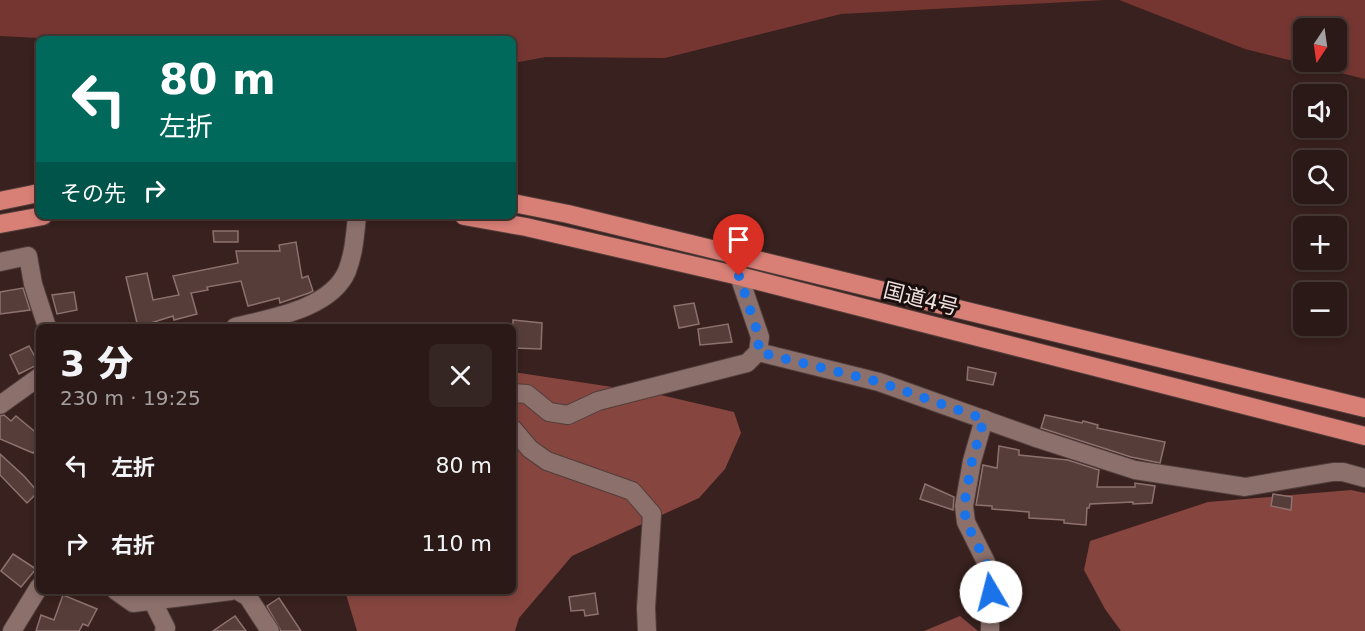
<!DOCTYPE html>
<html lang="ja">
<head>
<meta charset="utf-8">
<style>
  :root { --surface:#2a1916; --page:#362623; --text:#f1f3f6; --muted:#a5a0a1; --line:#463835 }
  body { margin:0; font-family:"DejaVu Sans","Noto Sans JP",sans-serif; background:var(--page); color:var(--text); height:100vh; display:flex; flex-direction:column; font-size:22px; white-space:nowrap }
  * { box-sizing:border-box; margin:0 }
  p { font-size:20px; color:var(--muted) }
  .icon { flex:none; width:33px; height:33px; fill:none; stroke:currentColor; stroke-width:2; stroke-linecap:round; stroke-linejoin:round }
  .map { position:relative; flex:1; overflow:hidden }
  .side { position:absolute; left:36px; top:324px; width:480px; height:270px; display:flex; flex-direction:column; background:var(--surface); border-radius:9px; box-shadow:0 3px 9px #0003,0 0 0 2px var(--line) }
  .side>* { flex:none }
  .hud { position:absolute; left:36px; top:36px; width:480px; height:183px; border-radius:9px; box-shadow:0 3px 9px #0003,0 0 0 2px var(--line); background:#00695c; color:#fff; overflow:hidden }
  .needle { width:39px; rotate:193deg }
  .fabs { position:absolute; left:1293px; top:18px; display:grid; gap:12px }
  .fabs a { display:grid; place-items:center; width:54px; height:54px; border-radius:9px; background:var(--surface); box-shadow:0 3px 9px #0003,0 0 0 2px var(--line); font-size:30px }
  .pin { position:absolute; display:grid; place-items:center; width:51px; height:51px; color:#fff; margin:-62px -26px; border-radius:50% 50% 50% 0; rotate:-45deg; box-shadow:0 0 6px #0007 }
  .pin .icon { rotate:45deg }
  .me { position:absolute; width:66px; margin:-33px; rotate:352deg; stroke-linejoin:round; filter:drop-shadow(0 0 4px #0008) }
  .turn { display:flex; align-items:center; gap:21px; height:126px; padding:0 24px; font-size:27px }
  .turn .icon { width:78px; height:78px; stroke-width:2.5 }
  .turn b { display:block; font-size:42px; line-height:51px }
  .then { display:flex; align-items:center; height:57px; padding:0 24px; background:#0003; gap:12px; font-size:22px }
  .round { display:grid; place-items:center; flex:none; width:63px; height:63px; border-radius:9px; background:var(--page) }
  .summary { display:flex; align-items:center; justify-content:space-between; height:102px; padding:0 24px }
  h1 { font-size:36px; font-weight:800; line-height:45px }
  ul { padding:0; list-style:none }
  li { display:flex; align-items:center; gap:18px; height:78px; padding:0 24px }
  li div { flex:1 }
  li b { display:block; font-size:22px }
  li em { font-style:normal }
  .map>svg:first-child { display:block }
  .forest { fill:#86453f }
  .water { fill:#753631; fill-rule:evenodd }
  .building { fill:#563d3a; stroke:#8e716e; stroke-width:1.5 }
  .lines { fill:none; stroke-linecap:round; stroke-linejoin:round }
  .minor-casing { stroke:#513e3b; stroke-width:20 }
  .highway-casing { stroke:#513e3b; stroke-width:20 }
  .minor { stroke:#8c706c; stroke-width:18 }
  .highway { stroke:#d87f76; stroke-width:18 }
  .route { stroke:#1a73e8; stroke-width:10; stroke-dasharray:0 18 }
  .labels { text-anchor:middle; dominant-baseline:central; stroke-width:6; stroke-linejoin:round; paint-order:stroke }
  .street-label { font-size:21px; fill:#f1e1de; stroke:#180e0d }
</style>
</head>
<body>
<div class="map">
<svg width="1365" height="631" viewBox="0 0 1365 631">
  <rect width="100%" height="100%" fill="#38211e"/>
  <!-- forest -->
  <g class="forest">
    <path d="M513 372 652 393 734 412 741 433 725 469 699 498 572 556 519 618 515 631H357L345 591H513Z"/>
    <path d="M1351 490 1365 493V631H1121L1105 609 1084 570 1090 541 1208 502Z"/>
    <path d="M960 616 978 631H924Z"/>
  </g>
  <!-- water -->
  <g class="water">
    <path d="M0 0H1105L841 14 665 58 546 57 513 63V39H58L0 36Z"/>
    <path d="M1119 0H1365V79L1245 49ZM1304 28H1336V62H1304Z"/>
  </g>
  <!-- building -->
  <g class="building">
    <path d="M213 231H238V242H214Z"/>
    <path d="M296 242 302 278 308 276 313 291 309 293 280 303 279 298 248 306 241 281 207 287 208 290 191 293 197 314 174 320 173 316 138 327 126 277 147 273 153 300 179 295 173 276 238 263 236 251H280L279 245Z"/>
    <path d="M23 288 30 310 0 314V292Z"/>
    <path d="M74 292 77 310 57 314 52 295Z"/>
    <path d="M694 303 699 324 679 328 674 306Z"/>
    <path d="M513 320 542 323 541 349 513 348Z"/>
    <path d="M728 324 732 342 700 345 698 329Z"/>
    <path d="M29 346 39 364 19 374 10 355Z"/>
    <path d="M968 367 996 373 993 385 967 380Z"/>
    <path d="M4 415 11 421 16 416 39 435V446L33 453 0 439V416Z"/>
    <path d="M1045 415 1082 423 1083 421 1098 425 1097 428 1165 442 1160 463 1131 457 1041 428Z"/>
    <path d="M999 446 1019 450V455L1068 460 1099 470 1097 487H1135V483L1155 486 1152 503 1133 504V502L1090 504 1089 508H1087L1086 525 1064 523V520L1029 518V512L992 509V506L976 505 983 465 997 468Z"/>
    <path d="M0 454 24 476 38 492 27 503 0 475Z"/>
    <path d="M925 484 954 497 953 510 920 499Z"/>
    <path d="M1273 494 1292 497 1291 510 1271 506Z"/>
    <path d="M13 554 36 569 21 587 1 571Z"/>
    <path d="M595 593 598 614 585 616 584 610 571 611 569 597Z"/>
    <path d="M63 595 97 609 88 626 83 624 79 631H36L41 615 54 620Z"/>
    <path d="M279 598 301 631H281L267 606Z"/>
    <path d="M235 616 246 631H213Z"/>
  </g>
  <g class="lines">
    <defs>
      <g id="minor">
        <path d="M0 262 28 256 33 284 47 327"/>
        <path d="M235 327C270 318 331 309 347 271 354 253 355 235 357 216"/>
        <path d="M758 352 879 382 1039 439 1135 470 1245 487 1333 472H1343L1365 478"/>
        <path d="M513 393 527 394 549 412 568 415 598 401 747 363 758 352 760 337 739 276"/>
        <path d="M0 405 39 377"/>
        <path d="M984 419 972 461 964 506 966 522 991 572 990 631"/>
        <path d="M513 429 530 449 547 461 632 491 652 514 646 608 647 631"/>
        <path d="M116 591 133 603 231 591"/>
        <path d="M238 591 248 597 270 631"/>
        <path d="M153 602 166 628 164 631"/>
        <path d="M12 631 39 587"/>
      </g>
      <g id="highway">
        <path d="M0 201 39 193"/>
        <path d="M513 203 568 214 1365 408"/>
        <path d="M464 216 526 227 739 276 1365 436"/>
        <path d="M0 224 43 216"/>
      </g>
    </defs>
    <!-- minor casing -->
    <use href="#minor" class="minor-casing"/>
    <!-- highway casing -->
    <use href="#highway" class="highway-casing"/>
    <!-- minor -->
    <use href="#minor" class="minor"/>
    <!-- highway -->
    <use href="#highway" class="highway"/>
  </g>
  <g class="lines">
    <!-- route -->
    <path class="route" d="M739 276 759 337 758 352 879 382 984 419 972 461 964 506 966 522 991 572V592"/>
  </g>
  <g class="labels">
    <!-- street labels -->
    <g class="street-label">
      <text transform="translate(921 299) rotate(14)">国道4号</text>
    </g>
  </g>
</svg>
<div class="fabs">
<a><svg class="needle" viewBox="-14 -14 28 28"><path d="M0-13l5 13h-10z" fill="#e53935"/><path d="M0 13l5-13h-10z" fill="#a5a0a1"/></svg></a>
<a><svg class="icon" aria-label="sound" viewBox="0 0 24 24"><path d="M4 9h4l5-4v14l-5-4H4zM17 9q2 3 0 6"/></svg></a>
<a><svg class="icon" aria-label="search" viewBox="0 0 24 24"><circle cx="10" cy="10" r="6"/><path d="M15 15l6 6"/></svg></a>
<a>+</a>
<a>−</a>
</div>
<div class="pin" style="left:739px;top:276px;background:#d93025"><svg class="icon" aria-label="arrive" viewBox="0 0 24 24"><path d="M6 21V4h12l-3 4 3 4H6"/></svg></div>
<svg class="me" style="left:991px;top:592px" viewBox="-20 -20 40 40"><circle r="19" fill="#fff"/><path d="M0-13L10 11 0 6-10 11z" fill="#1a73e8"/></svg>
<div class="hud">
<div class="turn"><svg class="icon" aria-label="left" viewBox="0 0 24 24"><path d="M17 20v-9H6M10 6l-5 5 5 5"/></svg><div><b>80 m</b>左折</div></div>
<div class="then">その先<svg class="icon" aria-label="right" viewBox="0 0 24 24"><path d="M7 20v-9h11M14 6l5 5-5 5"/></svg></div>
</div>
<section class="side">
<div class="summary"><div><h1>3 分</h1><p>230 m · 19:25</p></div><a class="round"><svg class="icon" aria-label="close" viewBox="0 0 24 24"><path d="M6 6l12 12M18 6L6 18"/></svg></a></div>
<ul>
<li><svg class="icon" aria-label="left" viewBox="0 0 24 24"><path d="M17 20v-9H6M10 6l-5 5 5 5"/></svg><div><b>左折</b></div><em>80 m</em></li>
<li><svg class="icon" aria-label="right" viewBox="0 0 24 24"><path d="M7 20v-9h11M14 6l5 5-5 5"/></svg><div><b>右折</b></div><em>110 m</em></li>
</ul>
</section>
</div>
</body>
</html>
